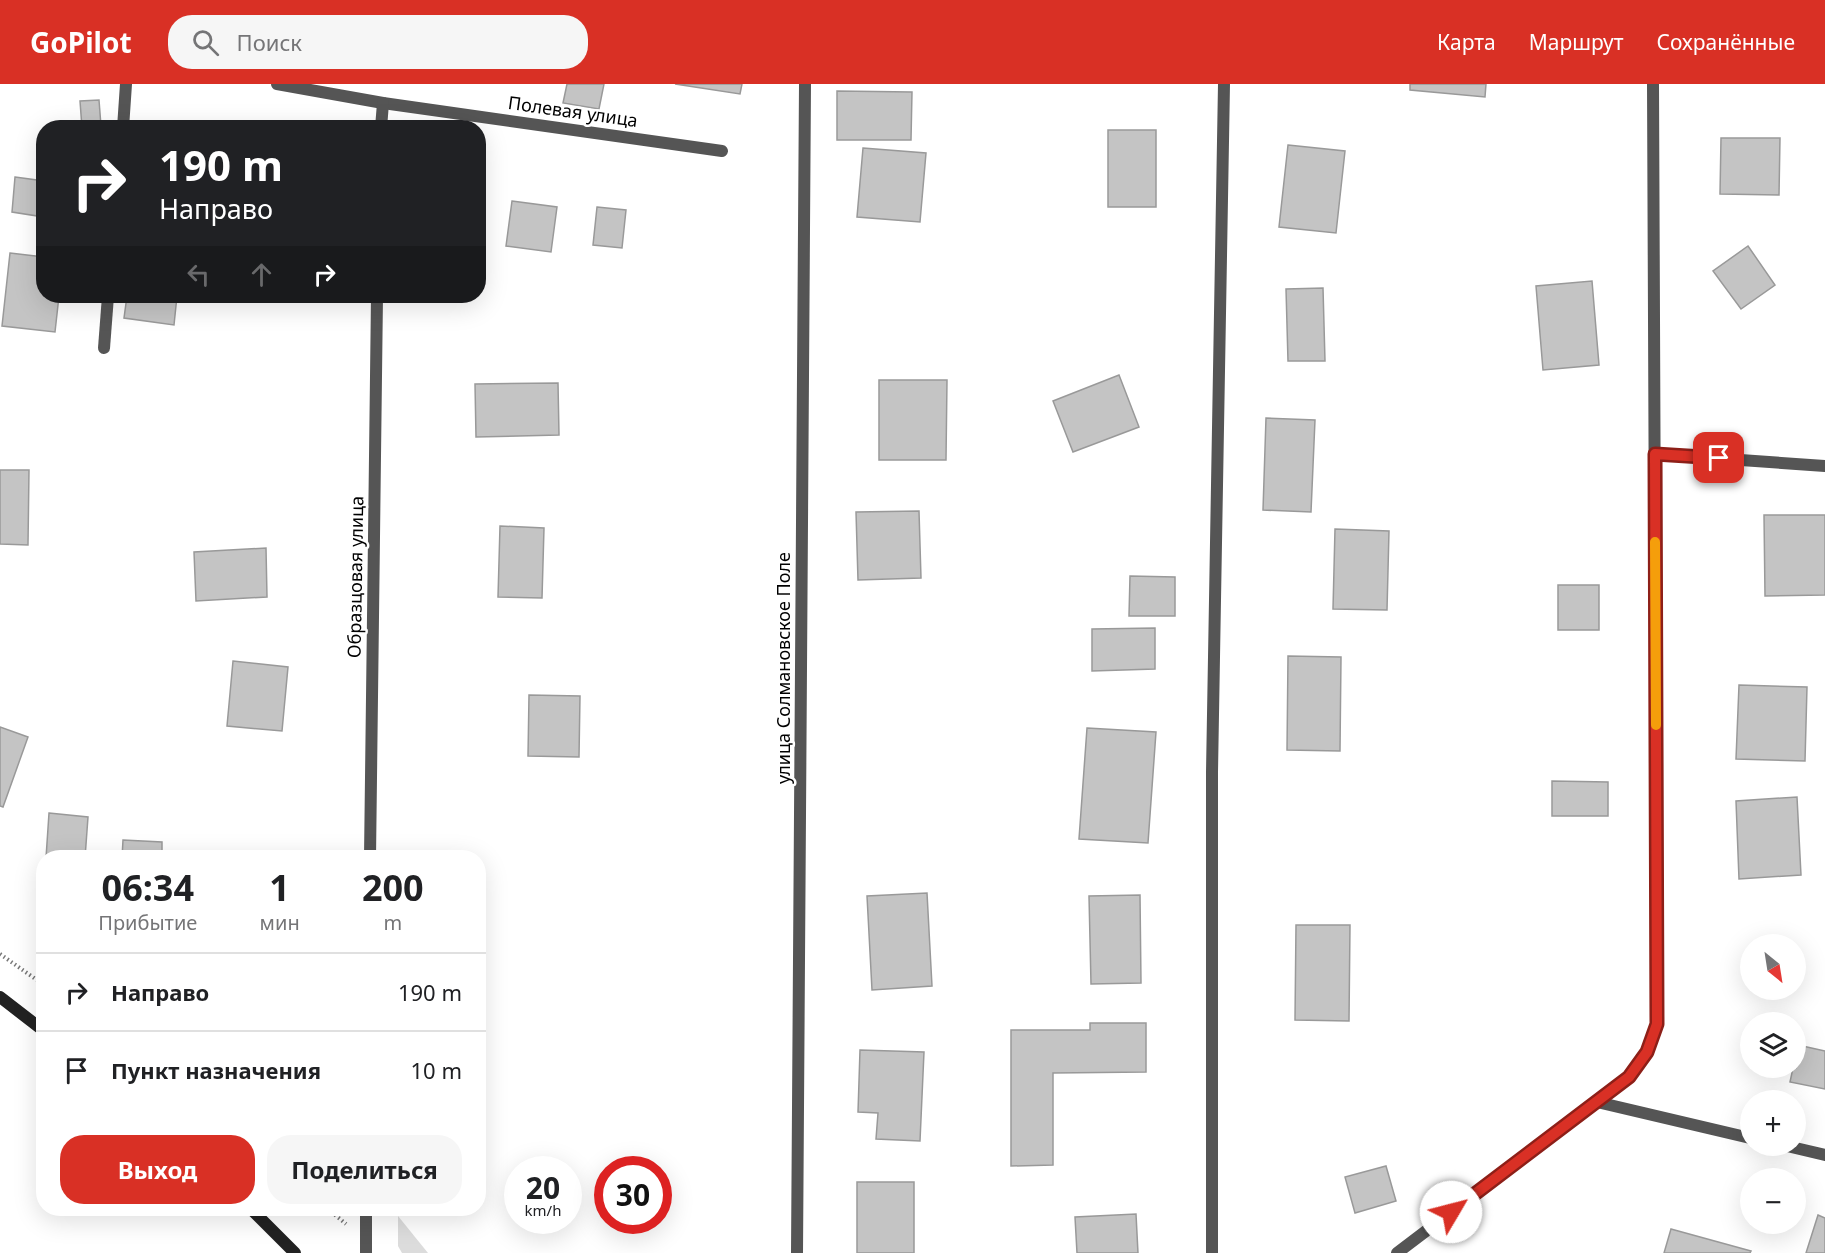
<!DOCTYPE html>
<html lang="ru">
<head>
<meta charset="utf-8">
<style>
  :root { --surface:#fff; --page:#f6f6f6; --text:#202124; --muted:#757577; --line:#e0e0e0; --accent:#d93025 }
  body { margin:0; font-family:"Noto Sans",sans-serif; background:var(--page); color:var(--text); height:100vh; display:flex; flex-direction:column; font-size:22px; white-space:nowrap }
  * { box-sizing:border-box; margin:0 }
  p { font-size:20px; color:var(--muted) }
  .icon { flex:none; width:33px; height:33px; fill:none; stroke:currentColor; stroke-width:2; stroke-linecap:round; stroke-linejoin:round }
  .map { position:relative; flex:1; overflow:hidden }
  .details { position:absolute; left:36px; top:766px; width:450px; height:366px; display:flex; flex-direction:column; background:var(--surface); border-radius:24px; box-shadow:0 6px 24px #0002 }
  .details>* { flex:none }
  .hud { position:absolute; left:36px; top:36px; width:450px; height:183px; border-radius:24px; box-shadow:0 6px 24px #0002; background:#202124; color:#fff; overflow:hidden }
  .needle { width:39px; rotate:150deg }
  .controls { position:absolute; left:1740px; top:850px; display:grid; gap:12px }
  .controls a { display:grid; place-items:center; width:66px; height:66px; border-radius:50%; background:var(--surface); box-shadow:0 6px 24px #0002; font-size:30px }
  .speed { position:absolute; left:504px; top:1072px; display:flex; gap:12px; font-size:30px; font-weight:700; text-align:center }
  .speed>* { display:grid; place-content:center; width:78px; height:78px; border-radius:50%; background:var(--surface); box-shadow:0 6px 24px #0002; line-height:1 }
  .speed small { font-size:15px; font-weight:400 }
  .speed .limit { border:9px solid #d22; background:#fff; color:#111 }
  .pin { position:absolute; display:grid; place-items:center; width:51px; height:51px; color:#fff; margin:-26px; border-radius:12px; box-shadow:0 3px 9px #0006 }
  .me { position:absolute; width:66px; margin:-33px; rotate:53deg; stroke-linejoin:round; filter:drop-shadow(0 0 4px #0008) }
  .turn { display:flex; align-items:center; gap:21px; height:126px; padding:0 24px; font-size:27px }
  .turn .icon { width:78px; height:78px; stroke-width:2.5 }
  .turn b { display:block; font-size:42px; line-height:51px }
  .lanes { display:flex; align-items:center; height:57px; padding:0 24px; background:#0003; justify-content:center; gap:30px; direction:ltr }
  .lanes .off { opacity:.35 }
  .eta { display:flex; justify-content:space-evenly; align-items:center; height:102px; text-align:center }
  .eta b { font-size:36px; font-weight:700; line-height:42px }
  .button { display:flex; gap:12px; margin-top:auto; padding:12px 24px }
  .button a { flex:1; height:69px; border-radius:24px; background:var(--accent); color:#fff; font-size:24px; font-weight:700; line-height:69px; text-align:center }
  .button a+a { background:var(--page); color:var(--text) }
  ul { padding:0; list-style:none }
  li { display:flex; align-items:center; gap:18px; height:78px; padding:0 24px; border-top:2px solid var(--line) }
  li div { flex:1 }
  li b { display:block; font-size:22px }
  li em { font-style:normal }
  header { display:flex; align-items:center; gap:36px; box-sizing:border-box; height:84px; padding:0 30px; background:var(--accent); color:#fff }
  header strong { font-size:28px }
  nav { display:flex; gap:33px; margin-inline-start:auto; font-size:21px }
  .search { width:420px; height:54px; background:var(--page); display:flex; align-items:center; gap:15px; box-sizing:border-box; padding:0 21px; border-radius:24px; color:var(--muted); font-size:22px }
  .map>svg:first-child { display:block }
  .green { fill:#dcdcdc }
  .building { fill:#c4c4c4; stroke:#999; stroke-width:1.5 }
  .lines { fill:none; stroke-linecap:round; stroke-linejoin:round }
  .path { stroke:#777; stroke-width:4; stroke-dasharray:1.5 3; stroke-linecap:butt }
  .lane { stroke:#555; stroke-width:12 }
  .street { stroke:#555; stroke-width:12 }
  .secondary { stroke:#222; stroke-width:12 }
  .route-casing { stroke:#8d1f18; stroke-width:15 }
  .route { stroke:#d93025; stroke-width:10 }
  .slow { stroke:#f59e0b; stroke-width:10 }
  .labels { text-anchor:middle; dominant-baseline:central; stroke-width:5; stroke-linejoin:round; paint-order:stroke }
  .street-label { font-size:18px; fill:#000; stroke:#fff }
</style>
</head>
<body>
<header>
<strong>GoPilot</strong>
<div class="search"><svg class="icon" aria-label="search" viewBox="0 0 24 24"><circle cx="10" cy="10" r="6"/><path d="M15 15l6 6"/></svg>Поиск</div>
<nav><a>Карта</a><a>Маршрут</a><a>Сохранённые</a></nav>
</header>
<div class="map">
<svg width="1825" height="1169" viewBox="0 0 1825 1169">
  <rect width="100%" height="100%" fill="#fff"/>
  <!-- green -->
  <path class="green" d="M398 1132 428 1169H402L398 1162Z"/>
  <!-- building -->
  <g class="building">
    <path d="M567 0H604L599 25 563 19Z"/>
    <path d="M675 0H742L740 10Z"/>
    <path d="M1410 0H1486L1485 13 1410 6Z"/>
    <path d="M837 7 912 8 911 56H837Z"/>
    <path d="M99 16 101 42 82 44 80 17Z"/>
    <rect x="1108" y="46" width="48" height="77"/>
    <path d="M1721 54H1780L1779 111 1720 110Z"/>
    <path d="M1288 61 1345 67 1336 149 1279 143Z"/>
    <path d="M863 64 926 69 920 138 857 133Z"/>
    <path d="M15 93 44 97V133L12 128Z"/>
    <path d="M512 117 557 123 551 168 506 162Z"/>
    <path d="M597 123 626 126 622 164 593 161Z"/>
    <path d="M1748 162 1775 201 1741 225 1713 187Z"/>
    <path d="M10 169 44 173V212H59L55 248 2 242Z"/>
    <path d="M1592 197 1599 281 1543 286 1536 202Z"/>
    <path d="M1323 204 1325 277H1288L1286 205Z"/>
    <path d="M127 212H177L174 241 124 234Z"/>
    <path d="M1119 291 1139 343 1073 368 1053 317Z"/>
    <path d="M879 296H947L946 376H879Z"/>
    <path d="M558 299 559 351 476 353 475 300Z"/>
    <path d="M1266 334 1315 336 1311 428 1263 426Z"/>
    <path d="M0 386H29L28 461 0 460Z"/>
    <path d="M919 427 921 494 858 496 856 428Z"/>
    <path d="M1764 431H1825V511L1765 512Z"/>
    <path d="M500 442 544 444 542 514 498 513Z"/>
    <path d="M1335 445 1389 447 1387 526 1333 525Z"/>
    <path d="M266 464 267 513 196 517 194 468Z"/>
    <path d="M1130 492 1175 493V532H1129Z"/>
    <rect x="1558" y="501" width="41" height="45"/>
    <path d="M1155 544V585L1092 587V545Z"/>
    <path d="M1288 572 1341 573 1340 667 1287 666Z"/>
    <path d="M233 577 288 583 282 647 227 642Z"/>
    <path d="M1739 601 1807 603 1805 677 1736 675Z"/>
    <path d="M529 611 580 612 579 673 528 672Z"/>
    <path d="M0 643 28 653 3 723 0 722Z"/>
    <path d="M1087 644 1156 648 1148 759 1079 755Z"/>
    <path d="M1552 697 1608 698V732H1552Z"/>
    <path d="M1797 713 1801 791 1739 795 1736 717Z"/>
    <path d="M49 729 88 733 85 774H46Z"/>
    <path d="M123 756 162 758V774H122Z"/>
    <path d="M273 768 312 773V774H272Z"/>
    <path d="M927 809 932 902 872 906 867 812Z"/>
    <path d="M1140 811 1141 899 1091 900 1089 812Z"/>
    <path d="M1296 841H1350L1349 937 1295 936Z"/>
    <path d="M478 918 481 972H478Z"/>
    <path d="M1090 939H1146V988L1053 989V1081L1011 1082V946H1090Z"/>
    <path d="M1798 961 1825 967V1005L1790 998 1793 984H1796Z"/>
    <path d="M860 966 924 968 920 1057 876 1055 878 1029 858 1028Z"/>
    <path d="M1386 1082 1396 1117 1355 1129 1345 1093Z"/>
    <rect x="857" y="1098" width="57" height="71"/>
    <path d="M1136 1130 1138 1169H1077L1075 1133Z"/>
    <path d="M1818 1131 1825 1134V1169H1806Z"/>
    <path d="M1671 1145 1751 1167 1750 1169H1664Z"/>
  </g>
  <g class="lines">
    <!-- path -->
    <g class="path">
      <path d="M0 870 44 901"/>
      <path d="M328 1125 346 1140"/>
    </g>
    <!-- lane -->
    <g class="lane">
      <path d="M123 44 126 0"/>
      <path d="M104 264 108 212"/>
    </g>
    <!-- street -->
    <g class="street">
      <path d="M277 0 383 19 722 67"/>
      <path d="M381 44 383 19"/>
      <path d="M1655 370 1825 382"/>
      <path d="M370 774 377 212"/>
      <path d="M1597 1018 1750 1054"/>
      <path d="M1787 1062 1825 1071"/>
      <path d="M366 1169V1125"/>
      <path d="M797 1169 805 0"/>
      <path d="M1212 1169V688L1224 0"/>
      <path d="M1397 1169 1629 993 1647 968 1657 940 1653 0"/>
    </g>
    <!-- secondary -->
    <g class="secondary">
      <path d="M0 913 44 947"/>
      <path d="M251 1125 295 1169"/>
    </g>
  </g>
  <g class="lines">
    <defs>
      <path id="route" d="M1451 1128 1629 993 1647 968 1657 940 1655 370 1719 374"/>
    </defs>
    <!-- route casing -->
    <use href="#route" class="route-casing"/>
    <!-- route -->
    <use href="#route" class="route"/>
    <!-- slow -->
    <path class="slow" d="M1655 458 1656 641"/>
  </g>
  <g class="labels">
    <!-- street labels -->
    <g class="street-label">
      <text transform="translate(573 27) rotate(8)">Полевая улица</text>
      <text transform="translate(355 493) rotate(-89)">Образцовая улица</text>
      <text transform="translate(783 584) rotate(-90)">улица Солмановское Поле</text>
    </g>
  </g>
</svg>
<div class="controls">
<a><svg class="needle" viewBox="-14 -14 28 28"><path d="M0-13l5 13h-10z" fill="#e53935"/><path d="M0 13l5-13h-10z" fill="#757577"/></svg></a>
<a><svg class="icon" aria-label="layers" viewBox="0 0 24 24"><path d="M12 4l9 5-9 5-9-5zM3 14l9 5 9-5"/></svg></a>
<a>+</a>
<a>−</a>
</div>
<div class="speed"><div>20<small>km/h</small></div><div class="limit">30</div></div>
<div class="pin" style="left:1719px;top:374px;background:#d93025"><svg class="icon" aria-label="arrive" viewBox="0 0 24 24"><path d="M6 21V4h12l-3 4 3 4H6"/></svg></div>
<svg class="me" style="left:1451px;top:1128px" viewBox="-20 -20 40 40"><circle r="19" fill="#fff"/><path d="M0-13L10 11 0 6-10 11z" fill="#d93025"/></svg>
<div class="hud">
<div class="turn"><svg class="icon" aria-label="right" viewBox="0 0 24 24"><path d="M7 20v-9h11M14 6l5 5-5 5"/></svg><div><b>190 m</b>Направо</div></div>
<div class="lanes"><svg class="icon off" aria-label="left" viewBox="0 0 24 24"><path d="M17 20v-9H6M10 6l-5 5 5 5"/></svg><svg class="icon off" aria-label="ahead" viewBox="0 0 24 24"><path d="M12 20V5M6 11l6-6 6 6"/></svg><svg class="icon" aria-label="right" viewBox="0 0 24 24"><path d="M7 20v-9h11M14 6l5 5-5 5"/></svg></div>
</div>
<section class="details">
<div class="eta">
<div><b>06:34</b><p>Прибытие</p></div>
<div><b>1</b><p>мин</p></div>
<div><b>200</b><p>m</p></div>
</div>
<ul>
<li><svg class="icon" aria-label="right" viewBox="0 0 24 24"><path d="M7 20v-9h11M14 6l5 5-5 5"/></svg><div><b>Направо</b></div><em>190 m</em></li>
<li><svg class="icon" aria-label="arrive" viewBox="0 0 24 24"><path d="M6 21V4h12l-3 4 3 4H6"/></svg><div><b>Пункт назначения</b></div><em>10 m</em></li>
</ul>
<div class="button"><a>Выход</a><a>Поделиться</a></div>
</section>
</div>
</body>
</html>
